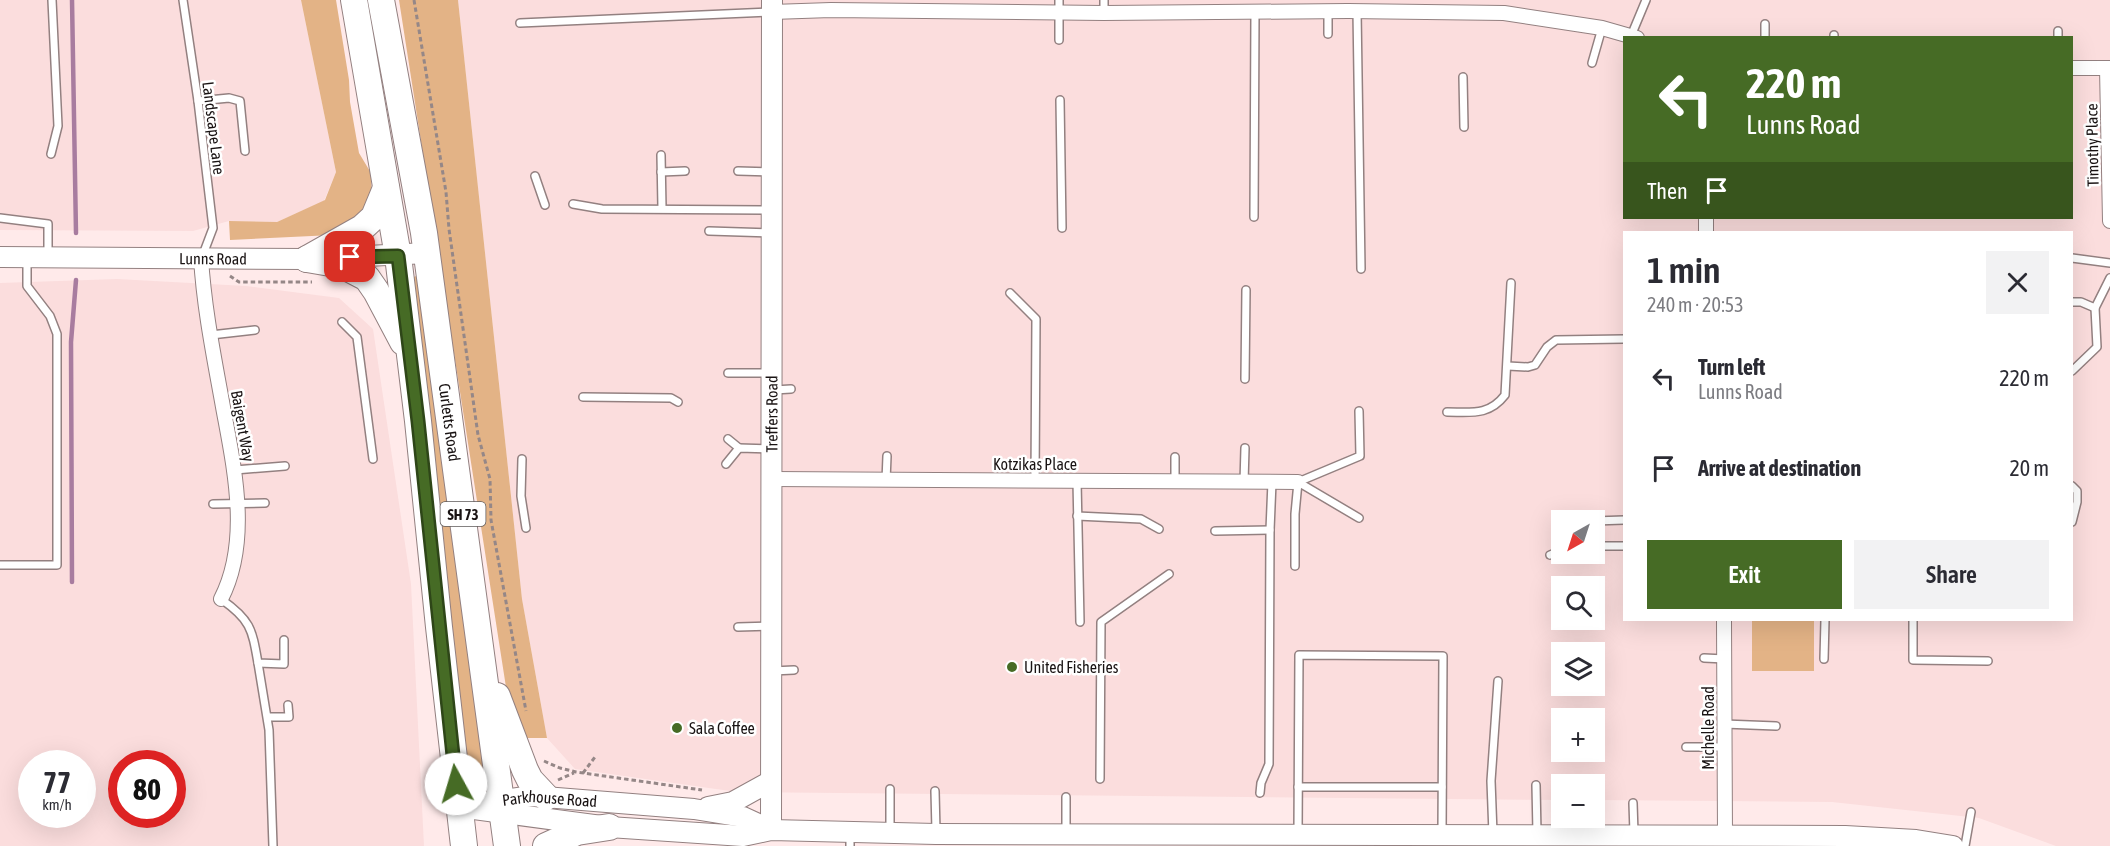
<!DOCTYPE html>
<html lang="en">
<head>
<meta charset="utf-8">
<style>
  :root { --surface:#fff; --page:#f2f2f3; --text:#2b2b33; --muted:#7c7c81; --accent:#466b25 }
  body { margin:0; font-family:"Asap Condensed",sans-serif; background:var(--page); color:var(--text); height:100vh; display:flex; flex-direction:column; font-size:22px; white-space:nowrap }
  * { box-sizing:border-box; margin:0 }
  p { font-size:20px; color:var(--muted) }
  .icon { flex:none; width:33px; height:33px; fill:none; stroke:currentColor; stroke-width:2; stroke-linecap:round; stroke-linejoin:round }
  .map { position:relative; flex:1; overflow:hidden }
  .sheet { position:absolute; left:1623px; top:231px; width:450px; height:390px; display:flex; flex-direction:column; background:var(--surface); border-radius:0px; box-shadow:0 6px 24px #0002 }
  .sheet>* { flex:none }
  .guide { position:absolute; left:1623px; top:36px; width:450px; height:183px; border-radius:0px; box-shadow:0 6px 24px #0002; background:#466b25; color:#fff; overflow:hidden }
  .needle { width:39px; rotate:219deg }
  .controls { position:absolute; left:1551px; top:510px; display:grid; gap:12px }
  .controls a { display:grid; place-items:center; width:54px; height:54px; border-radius:0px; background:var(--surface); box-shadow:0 6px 24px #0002; font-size:30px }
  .speed { position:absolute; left:18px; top:750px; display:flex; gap:12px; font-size:30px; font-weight:700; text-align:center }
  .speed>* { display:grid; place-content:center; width:78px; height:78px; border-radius:50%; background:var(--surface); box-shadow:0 6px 24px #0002; line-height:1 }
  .speed small { font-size:15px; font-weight:400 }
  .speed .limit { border:9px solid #d22; background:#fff; color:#111 }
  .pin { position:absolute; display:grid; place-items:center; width:51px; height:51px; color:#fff; margin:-26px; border-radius:12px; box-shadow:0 3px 9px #0006 }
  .me { position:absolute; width:66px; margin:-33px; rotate:354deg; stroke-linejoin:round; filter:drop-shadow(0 0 4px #0008) }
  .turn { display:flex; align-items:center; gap:21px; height:126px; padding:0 24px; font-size:27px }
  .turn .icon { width:78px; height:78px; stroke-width:2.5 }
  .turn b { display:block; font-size:42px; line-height:51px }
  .then { display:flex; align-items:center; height:57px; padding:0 24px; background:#0003; gap:12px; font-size:22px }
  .round { display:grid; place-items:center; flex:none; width:63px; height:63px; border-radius:0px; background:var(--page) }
  .headline { display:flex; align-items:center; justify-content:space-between; height:102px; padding:0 24px }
  h1 { font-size:36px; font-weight:600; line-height:45px }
  .action { display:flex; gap:12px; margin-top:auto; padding:12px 24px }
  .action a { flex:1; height:69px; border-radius:0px; background:var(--accent); color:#fff; font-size:24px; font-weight:600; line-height:69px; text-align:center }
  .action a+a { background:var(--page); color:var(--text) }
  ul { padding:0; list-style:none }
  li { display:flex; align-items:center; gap:18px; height:90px; padding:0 24px }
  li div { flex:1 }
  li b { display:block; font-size:22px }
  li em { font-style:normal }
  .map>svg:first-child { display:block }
  .built { fill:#fbdddd; fill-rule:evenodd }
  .green { fill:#e3b386 }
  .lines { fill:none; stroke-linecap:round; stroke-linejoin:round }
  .stream { stroke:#a87c9f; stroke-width:4.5 }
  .lane-casing { stroke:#938080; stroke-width:10 }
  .street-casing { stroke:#938080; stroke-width:16 }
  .secondary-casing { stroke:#938080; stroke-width:22 }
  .highway-casing { stroke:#938080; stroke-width:28 }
  .path { stroke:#958787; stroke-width:3; stroke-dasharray:4.5 3; stroke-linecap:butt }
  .lane { stroke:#fff; stroke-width:7 }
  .street { stroke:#fff; stroke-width:14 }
  .secondary { stroke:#fff; stroke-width:20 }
  .highway { stroke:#fff; stroke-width:26 }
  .route-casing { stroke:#2e4618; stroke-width:15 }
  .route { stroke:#466b25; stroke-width:10 }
  .poi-dot { fill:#466b25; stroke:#fff; stroke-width:2 }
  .labels { text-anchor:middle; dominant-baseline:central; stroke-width:5; stroke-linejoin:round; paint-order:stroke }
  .shield { fill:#fff; stroke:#5e5a5a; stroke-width:1.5 }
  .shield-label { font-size:15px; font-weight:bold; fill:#191313 }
  .street-label { font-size:16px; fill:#191313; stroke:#fff }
  .poi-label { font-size:16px; fill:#191313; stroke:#fff; text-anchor:start }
</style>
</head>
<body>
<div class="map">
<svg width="2110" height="846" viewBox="0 0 2110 846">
  <rect width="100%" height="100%" fill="#ffeaea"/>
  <!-- built -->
  <g class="built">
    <path d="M0 0H301L336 172 324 201 277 222 229 221 193 231 0 230Z"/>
    <path d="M458 0H2110V846H2056L1979 818 1832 802 1595 800 1594 784H1562L1561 800 749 792 730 791 575 769 547 738 522 599ZM1624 38H2072V218H1624ZM1624 232H2072V620H1624ZM1562 520H1594V554H1562ZM1562 586H1594V620H1562ZM1562 652H1594V686H1562ZM1562 718H1594V752H1562Z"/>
    <path d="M117 279 246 286 339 298 373 329 411 584 424 846H0V283ZM32 764H82V814H32ZM122 764H172V814H122Z"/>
  </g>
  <!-- green -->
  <g class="green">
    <path d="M301 0H336L349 80 350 102 359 153 371 173 372 204 333 235 230 240 229 221 277 222 325 200 336 172Z"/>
    <path d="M399 0H458L522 599 547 738H522L508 700Z"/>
    <path d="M416 276 423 302 488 778 479 785 466 764 412 278Z"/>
    <rect x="1752" y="620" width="62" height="51"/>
  </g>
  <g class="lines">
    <!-- stream -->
    <g class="stream">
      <path d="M72 0 76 233"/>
      <path d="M72 582 71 342 76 280"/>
    </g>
    <defs>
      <g id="lane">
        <path d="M183 0 198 101 213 228 202 257"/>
        <path d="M1328 11V34"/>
        <path d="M1357 11 1361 269"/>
        <path d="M1104 13V0"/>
        <path d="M520 23 769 12"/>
        <path d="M1765 24V38"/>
        <path d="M2058 31V38"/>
        <path d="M1631 36 1646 0"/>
        <path d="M1834 38V35"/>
        <path d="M1059 40V0"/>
        <path d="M1592 63 1602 28"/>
        <path d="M1463 77 1464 127"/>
        <path d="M1060 100 1062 228"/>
        <path d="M198 101 229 98 240 101 245 151"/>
        <path d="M51 154 58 126 52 0"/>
        <path d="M661 155 662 208"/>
        <path d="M738 171 769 172"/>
        <path d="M661 172 685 171"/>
        <path d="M535 176 545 205"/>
        <path d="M573 204 602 209 771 210"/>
        <path d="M1254 217 1255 11"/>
        <path d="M0 218 48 224V255"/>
        <path d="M709 231 770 233"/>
        <path d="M2072 258 2110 263"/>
        <path d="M1010 293 1036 319 1035 481"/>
        <path d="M2072 302H2081L2095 308"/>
        <path d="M342 322 357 337 373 459"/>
        <path d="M211 335 255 330"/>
        <path d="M1508 366 1528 367 1535 365 1547 347 1556 340 1624 339"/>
        <path d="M2072 371 2097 347 2095 308 2110 278"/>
        <path d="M728 373H769"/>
        <path d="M1245 379 1246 290"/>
        <path d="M774 390 791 389"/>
        <path d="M583 397 671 398 678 402"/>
        <path d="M1447 412C1471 412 1489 416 1505 395L1511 283"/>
        <path d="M728 439 739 448"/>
        <path d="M1175 457V481"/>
        <path d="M522 459 521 496 526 528"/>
        <path d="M726 464 739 448 769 449"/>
        <path d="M235 470 285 466"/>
        <path d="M886 481 887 456"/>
        <path d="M1077 481 1080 622"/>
        <path d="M1244 482 1245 448"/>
        <path d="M1298 482 1360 456 1359 411"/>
        <path d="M1298 482 1359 518"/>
        <path d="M2072 486 2077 491V502L2072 522"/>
        <path d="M213 504 265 503"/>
        <path d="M1077 516 1141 519 1159 529"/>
        <path d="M1594 521 1624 520"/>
        <path d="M1215 531 1270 530"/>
        <path d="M1594 546H1624"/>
        <path d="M1550 555 1562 550"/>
        <path d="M0 565H57V334L50 316 27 286V260"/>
        <path d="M1295 566V514L1298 482"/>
        <path d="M221 599C251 620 252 629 258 663L284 664V640"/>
        <path d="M1913 620V660L1988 661"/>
        <path d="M738 627 770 626"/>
        <path d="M1704 658 1725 659"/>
        <path d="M1824 659 1825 620"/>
        <path d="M258 663 269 730 273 846"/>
        <path d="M772 671 794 670"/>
        <path d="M268 717H289L288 705"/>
        <path d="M1724 724 1776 726"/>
        <path d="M1686 747H1724"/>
        <path d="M1100 779 1101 622 1169 574"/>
        <path d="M1536 785 1537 833"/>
        <path d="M1298 787H1442"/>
        <path d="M935 791 936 831"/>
        <path d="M1260 793 1261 783 1269 764 1270 530 1272 482"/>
        <path d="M1633 803 1634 833"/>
        <path d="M890 831V789"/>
        <path d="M850 833V846"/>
        <path d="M1298 833 1299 655 1443 656 1442 833"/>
        <path d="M1066 834V797"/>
        <path d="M1493 834 1491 781 1498 681"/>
        <path d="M1965 846 1971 812"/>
      </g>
      <g id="street">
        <path d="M772 12 831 10 1104 13 1348 11 1504 13 1602 28 1637 38"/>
        <path d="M2072 68H2110"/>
        <path d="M2107 68 2110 221"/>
        <path d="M1706 232V218"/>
        <path d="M201 258C204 308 214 357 223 407 234 467 251 541 221 599"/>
        <path d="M772 479 1298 482"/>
        <path d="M1724 620 1725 836"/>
      </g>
      <g id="secondary">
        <path id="s1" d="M0 257 307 259 427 253"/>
        <path id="s2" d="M488 802 532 796 694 809 743 817 771 830"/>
        <path d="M459 807 609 827 743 836 771 830 936 834 1845 836 1916 840 1953 846"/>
        <path d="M708 807 733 802 771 781"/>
        <path id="s3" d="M771 830 772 0"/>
      </g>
      <g id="highway">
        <path d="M354 0 398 256 418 421 439 627 464 846"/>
        <path id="s4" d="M381 0 424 233 507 846"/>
        <path d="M307 259 342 265 367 278 376 291 403 342"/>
        <path d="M307 259 362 228 374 217 386 188"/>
        <path d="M497 696 525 770 530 780 546 797"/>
        <path d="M546 846 577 832 609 827"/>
      </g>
    </defs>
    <!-- lane casing -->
    <use href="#lane" class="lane-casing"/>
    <!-- street casing -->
    <use href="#street" class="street-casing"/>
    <!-- secondary casing -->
    <use href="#secondary" class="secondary-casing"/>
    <!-- highway casing -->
    <use href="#highway" class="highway-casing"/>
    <!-- path -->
    <g class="path">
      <path d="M414 0 446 192 449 229 478 435 490 479 491 520 526 711"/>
      <path d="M230 276 239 282H312"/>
      <path d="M544 761 560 768 576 772 702 790"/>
      <path d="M583 773 595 757"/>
      <path d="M558 780 574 773"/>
    </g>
    <!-- lane -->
    <use href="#lane" class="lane"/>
    <!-- street -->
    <use href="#street" class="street"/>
    <!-- secondary -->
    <use href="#secondary" class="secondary"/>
    <!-- highway -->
    <use href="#highway" class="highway"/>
  </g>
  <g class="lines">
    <defs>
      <path id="route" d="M350 257 398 256 418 421 456 784"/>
    </defs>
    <!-- route casing -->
    <use href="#route" class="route-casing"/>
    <!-- route -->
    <use href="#route" class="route"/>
  </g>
  <!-- markers -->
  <g class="poi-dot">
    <circle cx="1012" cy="667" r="6"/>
    <circle cx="677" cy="728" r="6"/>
  </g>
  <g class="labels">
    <!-- shield labels -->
    <rect class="shield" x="440.5" y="502" width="45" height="24" rx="4.5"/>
    <g class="shield-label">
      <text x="463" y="514">SH 73</text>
    </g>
    <!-- street labels -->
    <g class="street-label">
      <text transform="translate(214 128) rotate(83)">Landscape Lane</text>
      <text transform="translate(2092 145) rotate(-91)">Timothy Place</text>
      <text stroke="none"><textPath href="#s1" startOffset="213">Lunns Road</textPath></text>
      <text stroke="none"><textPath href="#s3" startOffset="416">Treffers Road</textPath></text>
      <text stroke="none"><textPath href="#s4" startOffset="428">Curletts Road</textPath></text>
      <text transform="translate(243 426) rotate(80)">Baigent Way</text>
      <text x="1035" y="464">Kotzikas Place</text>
      <text transform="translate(1708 728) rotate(-90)">Michelle Road</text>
      <text stroke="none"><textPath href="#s2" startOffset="62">Parkhouse Road</textPath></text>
    </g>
    <!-- poi labels -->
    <g class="poi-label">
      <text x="1024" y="667">United Fisheries</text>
      <text x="689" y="728">Sala Coffee</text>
    </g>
  </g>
</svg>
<div class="controls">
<a><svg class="needle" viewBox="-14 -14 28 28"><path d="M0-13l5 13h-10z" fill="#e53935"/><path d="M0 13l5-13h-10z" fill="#7c7c81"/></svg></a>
<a><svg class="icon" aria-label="search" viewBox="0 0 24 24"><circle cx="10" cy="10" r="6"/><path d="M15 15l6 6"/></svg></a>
<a><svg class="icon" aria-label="layers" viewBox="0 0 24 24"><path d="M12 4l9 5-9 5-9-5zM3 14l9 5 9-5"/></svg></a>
<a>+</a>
<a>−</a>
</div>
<div class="speed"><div>77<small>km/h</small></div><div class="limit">80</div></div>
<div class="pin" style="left:350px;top:257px;background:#d93025"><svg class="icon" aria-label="arrive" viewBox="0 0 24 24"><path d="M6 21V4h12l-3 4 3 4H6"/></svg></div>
<svg class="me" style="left:456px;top:784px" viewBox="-20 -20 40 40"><circle r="19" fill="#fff"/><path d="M0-13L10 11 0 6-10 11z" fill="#466b25"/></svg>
<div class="guide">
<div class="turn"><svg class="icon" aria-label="left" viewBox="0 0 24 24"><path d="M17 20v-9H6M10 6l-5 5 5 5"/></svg><div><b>220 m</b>Lunns Road</div></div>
<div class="then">Then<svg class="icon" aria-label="arrive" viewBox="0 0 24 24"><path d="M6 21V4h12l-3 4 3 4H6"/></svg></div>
</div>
<section class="sheet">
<div class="headline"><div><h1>1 min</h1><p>240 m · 20:53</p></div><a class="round"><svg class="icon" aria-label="close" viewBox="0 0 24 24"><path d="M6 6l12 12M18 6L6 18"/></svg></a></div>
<ul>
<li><svg class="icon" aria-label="left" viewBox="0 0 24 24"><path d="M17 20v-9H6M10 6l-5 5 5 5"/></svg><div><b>Turn left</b><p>Lunns Road</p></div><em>220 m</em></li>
<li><svg class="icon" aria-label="arrive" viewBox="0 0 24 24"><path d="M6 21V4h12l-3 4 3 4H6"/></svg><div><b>Arrive at destination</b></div><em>20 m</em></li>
</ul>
<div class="action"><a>Exit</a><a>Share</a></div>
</section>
</div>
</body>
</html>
